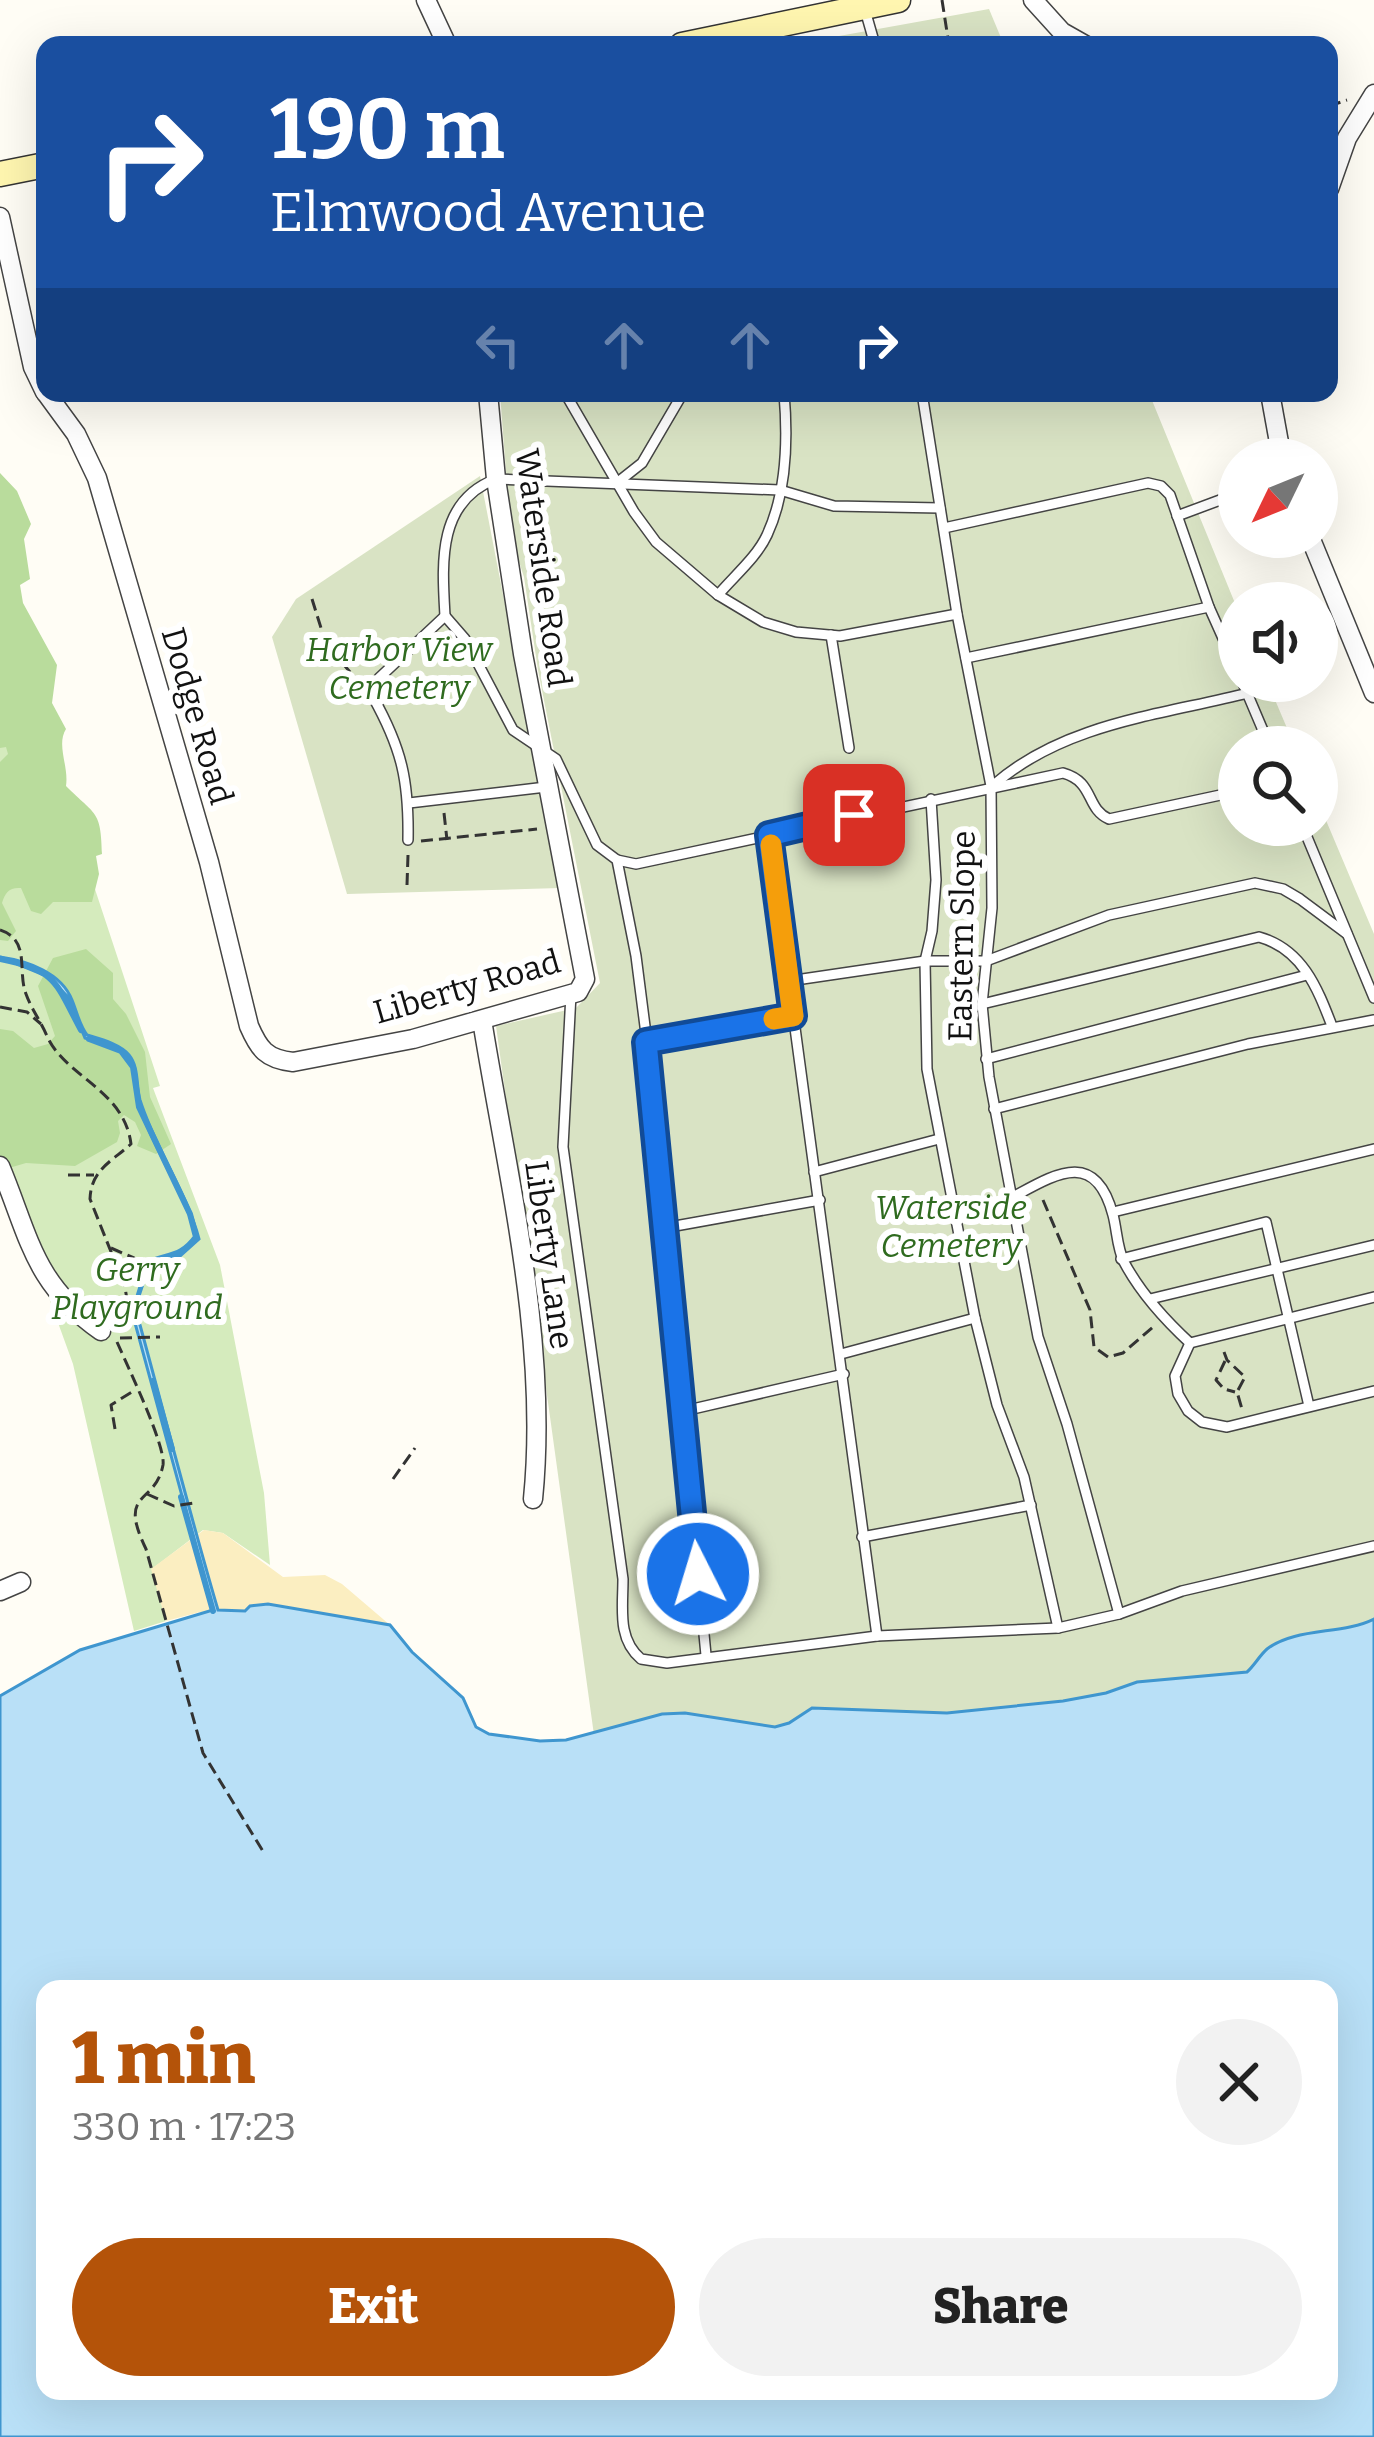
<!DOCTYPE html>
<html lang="en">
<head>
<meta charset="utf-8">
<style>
  :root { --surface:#fff; --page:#f2f2f2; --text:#222; --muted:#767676; --accent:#b45309 }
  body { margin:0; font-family:Bitter,serif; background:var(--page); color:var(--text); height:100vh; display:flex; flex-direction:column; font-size:45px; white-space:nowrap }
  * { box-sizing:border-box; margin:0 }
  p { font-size:39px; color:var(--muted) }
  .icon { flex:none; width:66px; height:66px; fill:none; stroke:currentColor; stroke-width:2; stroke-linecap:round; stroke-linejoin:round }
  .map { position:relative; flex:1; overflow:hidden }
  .side { position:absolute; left:36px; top:1980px; width:1302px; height:420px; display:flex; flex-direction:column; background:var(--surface); border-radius:24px; box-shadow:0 12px 48px #0002 }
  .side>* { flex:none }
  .guide { position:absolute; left:36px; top:36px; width:1302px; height:366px; border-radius:24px; box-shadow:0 12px 48px #0002; background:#1a4fa0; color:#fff; overflow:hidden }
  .needle { width:78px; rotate:227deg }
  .controls { position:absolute; left:1218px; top:438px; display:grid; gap:24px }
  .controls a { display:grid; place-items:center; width:120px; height:120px; border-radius:50%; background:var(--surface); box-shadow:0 12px 48px #0002; font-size:60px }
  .pin { position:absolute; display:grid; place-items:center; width:102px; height:102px; color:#fff; margin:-51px; border-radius:24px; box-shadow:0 6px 18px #0006 }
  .me { position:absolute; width:132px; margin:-66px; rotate:355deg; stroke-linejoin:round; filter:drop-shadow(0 0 9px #0008) }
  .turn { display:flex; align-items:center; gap:42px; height:252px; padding:0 36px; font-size:54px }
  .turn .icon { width:156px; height:156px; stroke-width:2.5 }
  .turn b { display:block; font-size:84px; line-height:102px }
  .lanes { display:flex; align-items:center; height:114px; padding:0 36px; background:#0003; justify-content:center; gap:60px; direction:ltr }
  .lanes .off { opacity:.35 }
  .round { display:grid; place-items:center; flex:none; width:126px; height:126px; border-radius:63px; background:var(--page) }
  .head { display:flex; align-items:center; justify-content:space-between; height:204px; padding:0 36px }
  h1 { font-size:72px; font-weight:800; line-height:90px; color:var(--accent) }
  .action { display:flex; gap:24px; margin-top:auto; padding:24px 36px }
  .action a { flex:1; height:138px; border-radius:72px; background:var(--accent); color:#fff; font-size:48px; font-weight:800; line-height:138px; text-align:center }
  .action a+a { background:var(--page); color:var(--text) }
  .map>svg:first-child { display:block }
  .green { fill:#d5ebbd }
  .forest { fill:#b9dc9c }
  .sand { fill:#fbeec1 }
  .cemetery { fill:#d9e3c4 }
  .water { fill:#b9e0f7; stroke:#3f96cf; stroke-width:3; fill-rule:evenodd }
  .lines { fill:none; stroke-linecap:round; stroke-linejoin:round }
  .stream { stroke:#3f96cf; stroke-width:6 }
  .lane-casing { stroke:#444; stroke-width:12 }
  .street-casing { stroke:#444; stroke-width:21 }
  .secondary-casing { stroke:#333; stroke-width:27 }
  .path { stroke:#333; stroke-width:3; stroke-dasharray:12 6; stroke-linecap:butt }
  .lane { stroke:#fff; stroke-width:9 }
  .street { stroke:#fff; stroke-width:18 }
  .secondary { stroke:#fff6b0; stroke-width:24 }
  .route-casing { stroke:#114b97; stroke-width:30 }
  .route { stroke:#1a73e8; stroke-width:21 }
  .slow { stroke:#f59e0b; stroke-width:21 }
  .labels { text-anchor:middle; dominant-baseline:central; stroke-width:12; stroke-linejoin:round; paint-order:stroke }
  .street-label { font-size:33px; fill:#111; stroke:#fff }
  .park-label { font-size:33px; font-style:italic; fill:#2f6b1f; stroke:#fff }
</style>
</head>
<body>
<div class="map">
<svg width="1374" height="2437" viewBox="0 0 1374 2437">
  <rect width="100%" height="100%" fill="#fffdf5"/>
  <!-- green -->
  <path class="green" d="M0 516 54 765 160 1086 153 1088 220 1265 264 1493 270 1565 223 1533 203 1530 152 1569 166 1621 134 1631 73 1364 0 1163Z"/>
  <!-- forest -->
  <g class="forest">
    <path d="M0 473 17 491 31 524 24 539 30 579 20 585 23 603 57 665 52 703 66 729C56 745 69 766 66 786 96 816 101 810 102 854L96 856 99 874 92 902H53L41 914 31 911 21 888C9 887 5 893 2 903L16 931 8 941 0 940V762L8 754 6 747 0 748Z"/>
    <path d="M86 949 113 973V999L126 1014 145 1052 150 1097 171 1144 156 1154 137 1146 141 1135 135 1122 124 1115 118 1121 120 1133 117 1142 75 1166 26 1163 9 1168 0 1163V1029L13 1031 34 1048 48 1044 55 1036 38 986 53 958Z"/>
  </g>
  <!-- sand -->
  <path class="sand" d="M204 1530 223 1533 283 1577 325 1575 342 1584 390 1625 268 1604 245 1611 200 1612 166 1621 151 1569Z"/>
  <!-- cemetery -->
  <g class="cemetery">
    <path d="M989 9 1004 45H789Z"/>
    <path d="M500 393H1149L1239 613V681H1267L1295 747H1239V825H1317V799L1374 934V1619C1342 1635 1297 1627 1267 1649 1260 1655 1254 1665 1247 1672L1137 1682 1106 1693 1063 1701 947 1713 812 1708 789 1723 775 1727 685 1713 662 1714 594 1735 496 1026 576 1008 600 983 538 670 524 577 511 537Z"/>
    <path d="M480 476 560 888 347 894 272 637 296 599Z"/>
  </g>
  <!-- water -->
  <path class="water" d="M0 957C27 961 61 972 72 1000 77 1012 79 1024 87 1035 100 1039 120 1044 129 1055 139 1067 136 1085 140 1100 155 1148 186 1190 199 1239L178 1258 149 1266 134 1311 140 1325C166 1420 190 1515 218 1610L245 1611 250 1606 268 1604 390 1625 412 1652 463 1698 476 1727 489 1734 540 1741 566 1740 662 1714 685 1713 775 1727 789 1723 812 1708 947 1713 1063 1701 1106 1693 1137 1682 1247 1672C1254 1666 1260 1655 1267 1649 1296 1627 1342 1635 1374 1619V2437H0V1696L80 1650 213 1610 132 1312 147 1264 178 1256 196 1237C185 1190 153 1150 139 1105 134 1090 137 1071 128 1058 119 1046 99 1042 85 1038L68 997 49 977ZM45 1989H1329V2391H45Z"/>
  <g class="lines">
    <!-- stream -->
    <g class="stream">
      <path d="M0 959C58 970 56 984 81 1030"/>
      <path d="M89 1039 121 1051 133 1067 139 1107 190 1214 196 1237C182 1256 171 1254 150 1262"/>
      <path d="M153 1381 172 1449"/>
      <path d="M181 1497 213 1611"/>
    </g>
    <defs>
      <g id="lane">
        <path d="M865 10 875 45"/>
        <path d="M565 393 634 512 656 542 718 595 763 622 796 632 840 636 957 614"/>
        <path d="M922 393 957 614 991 786 992 908 982 1004 989 1077 1038 1337 1067 1424 1119 1614"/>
        <path d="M618 482 642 463 683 393"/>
        <path d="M1177 516 1239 493"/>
        <path d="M944 528 1148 483 1161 486 1170 495 1209 607 1239 674"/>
        <path d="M718 595C733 577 757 557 767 535 787 492 788 439 784 393"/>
        <path d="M445 616 465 639 513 730 556 759 597 845 617 860 636 956 647 1042 706 1655"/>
        <path d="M445 616C442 563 437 501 496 479L780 490 834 506 940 508"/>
        <path d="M831 635 849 748"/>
        <path d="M966 658 1209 607"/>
        <path d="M1242 681 1270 747"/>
        <path d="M996 783C1066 723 1161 715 1248 693"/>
        <path d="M931 799 936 880 932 931 925 961 927 1069 975 1318 997 1405 1024 1477 1058 1628"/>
        <path d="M409 803 546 787"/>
        <path d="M1302 825 1374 998"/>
        <path d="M769 835 877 1636"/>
        <path d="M408 840C409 781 402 749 373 697L379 678 445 616"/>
        <path d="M617 860 636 864 1063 773C1095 782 1085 808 1109 819L1239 791"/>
        <path d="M789 981 925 961H986L1109 915 1255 883 1283 889 1300 899 1347 934"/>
        <path d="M571 994 563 1147 623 1579C623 1608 617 1639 641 1659L667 1663 877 1636 1058 1628 1119 1614 1182 1591 1374 1546"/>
        <path d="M982 1004 1259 937C1302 949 1317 987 1332 1026"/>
        <path d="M647 1042 792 1015"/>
        <path d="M986 1059 1307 975"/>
        <path d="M994 1109 1248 1044 1374 1020"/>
        <path d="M814 1172 939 1139"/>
        <path d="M1011 1198C1054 1175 1095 1147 1113 1215 1117 1230 1117 1248 1124 1262 1140 1292 1165 1320 1190 1343"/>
        <path d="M1113 1212 1374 1149"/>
        <path d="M664 1228 820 1200"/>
        <path d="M1121 1259 1266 1222 1309 1406"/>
        <path d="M1150 1299 1374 1245"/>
        <path d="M1190 1343 1175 1376 1178 1394 1188 1411 1202 1422 1227 1427 1374 1391"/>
        <path d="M1190 1343 1374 1297"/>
        <path d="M841 1354 975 1318"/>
        <path d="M684 1411 844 1374"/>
        <path d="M862 1537 1031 1505"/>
      </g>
      <g id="street">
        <path d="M426 0 447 45"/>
        <path d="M1033 0 1062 32 1085 45"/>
        <path d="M1329 189 1347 138 1374 94"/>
        <path d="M0 217 33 367 45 392"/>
        <path d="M46 393 76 434 97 478 209 862 249 1026C259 1049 266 1059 293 1062L413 1039 571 994 578 992 585 979 523 654 496 479 488 393"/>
        <path d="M1270 393 1282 459"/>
        <path d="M1310 537 1374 693"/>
        <path d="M482 1020C507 1175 549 1342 533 1499"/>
        <path d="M0 1166C30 1238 33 1283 101 1331"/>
        <path d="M0 1591 21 1582"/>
      </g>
      <g id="secondary">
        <path d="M682 45 898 0"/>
        <path d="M0 174 45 165"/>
      </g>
    </defs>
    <!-- lane casing -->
    <use href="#lane" class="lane-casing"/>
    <!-- street casing -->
    <use href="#street" class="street-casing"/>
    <!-- secondary casing -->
    <use href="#secondary" class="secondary-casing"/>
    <!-- path -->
    <g class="path">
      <path d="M942 0 949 45"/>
      <path d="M1329 106 1347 100"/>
      <path d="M312 599 326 644 363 687"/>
      <path d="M444 813 447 840"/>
      <path d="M421 841 537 829"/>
      <path d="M407 885 408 855"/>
      <path d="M0 930C31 940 17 971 26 994 31 1008 41 1022 47 1036 65 1077 124 1089 131 1144 111 1162 91 1170 90 1199L125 1287 127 1300 116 1319"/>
      <path d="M0 1007 27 1012 41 1024"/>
      <path d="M68 1175H94"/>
      <path d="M1043 1200 1090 1310 1094 1347 1108 1357 1123 1353 1153 1327"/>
      <path d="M111 1248 134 1258 154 1280"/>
      <path d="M120 1338 160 1337"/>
      <path d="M117 1342C127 1365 166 1446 163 1465 155 1506 117 1489 146 1549L203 1753 264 1853"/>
      <path d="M1224 1352 1227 1360 1245 1377 1237 1392 1242 1409"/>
      <path d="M1225 1361 1216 1380 1224 1389 1235 1392"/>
      <path d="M115 1429 111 1405 135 1390"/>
      <path d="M393 1479 415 1448"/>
      <path d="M147 1494 174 1506 194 1503"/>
    </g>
    <!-- lane -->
    <use href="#lane" class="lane"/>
    <!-- street -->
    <use href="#street" class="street"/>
    <!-- secondary -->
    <use href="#secondary" class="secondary"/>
  </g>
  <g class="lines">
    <defs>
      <path id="route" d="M698 1574 646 1042 793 1016 769 835 854 815"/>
    </defs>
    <!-- route casing -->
    <use href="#route" class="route-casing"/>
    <!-- route -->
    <use href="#route" class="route"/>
    <!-- slow -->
    <path class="slow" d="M771 845 793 1016 774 1019"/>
  </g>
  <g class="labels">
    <!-- street labels -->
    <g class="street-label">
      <text transform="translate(543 568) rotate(82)">Waterside Road</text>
      <text transform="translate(197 716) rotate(74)">Dodge Road</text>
      <text transform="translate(962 936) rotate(-89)">Eastern Slope</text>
      <text transform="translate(467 987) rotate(-16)">Liberty Road</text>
      <text transform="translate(549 1255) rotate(82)">Liberty Lane</text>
    </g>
    <!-- park labels -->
    <g class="park-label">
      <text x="399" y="650">Harbor View<tspan x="399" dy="38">Cemetery</tspan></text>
      <text x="951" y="1208">Waterside<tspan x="951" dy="38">Cemetery</tspan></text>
      <text x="137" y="1270">Gerry<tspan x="137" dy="38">Playground</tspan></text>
    </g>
  </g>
</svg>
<div class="controls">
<a><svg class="needle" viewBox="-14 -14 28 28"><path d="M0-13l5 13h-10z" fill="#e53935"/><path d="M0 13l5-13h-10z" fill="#767676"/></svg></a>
<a><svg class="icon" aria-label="sound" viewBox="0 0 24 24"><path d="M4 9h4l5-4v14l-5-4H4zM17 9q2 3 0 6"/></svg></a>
<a><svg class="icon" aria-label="search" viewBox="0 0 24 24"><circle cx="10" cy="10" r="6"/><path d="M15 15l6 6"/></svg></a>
</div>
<div class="pin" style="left:854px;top:815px;background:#d93025"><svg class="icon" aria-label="arrive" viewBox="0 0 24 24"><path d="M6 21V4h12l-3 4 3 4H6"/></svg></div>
<svg class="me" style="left:698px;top:1574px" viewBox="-20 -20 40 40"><circle r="17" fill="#1a73e8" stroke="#fff" stroke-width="3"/><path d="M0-11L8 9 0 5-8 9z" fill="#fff"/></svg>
<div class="guide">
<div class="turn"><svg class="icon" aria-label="right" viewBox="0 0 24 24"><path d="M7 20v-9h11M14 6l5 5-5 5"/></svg><div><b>190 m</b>Elmwood Avenue</div></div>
<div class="lanes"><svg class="icon off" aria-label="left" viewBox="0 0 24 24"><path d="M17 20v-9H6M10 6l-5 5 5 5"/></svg><svg class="icon off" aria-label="ahead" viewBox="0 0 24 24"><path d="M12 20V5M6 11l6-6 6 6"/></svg><svg class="icon off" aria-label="ahead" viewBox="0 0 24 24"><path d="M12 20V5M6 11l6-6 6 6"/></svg><svg class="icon" aria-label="right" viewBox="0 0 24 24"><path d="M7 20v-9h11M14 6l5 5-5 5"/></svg></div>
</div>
<section class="side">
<div class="head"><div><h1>1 min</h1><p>330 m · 17:23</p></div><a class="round"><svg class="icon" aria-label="close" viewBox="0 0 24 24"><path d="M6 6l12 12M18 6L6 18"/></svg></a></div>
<div class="action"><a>Exit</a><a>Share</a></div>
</section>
</div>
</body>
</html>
